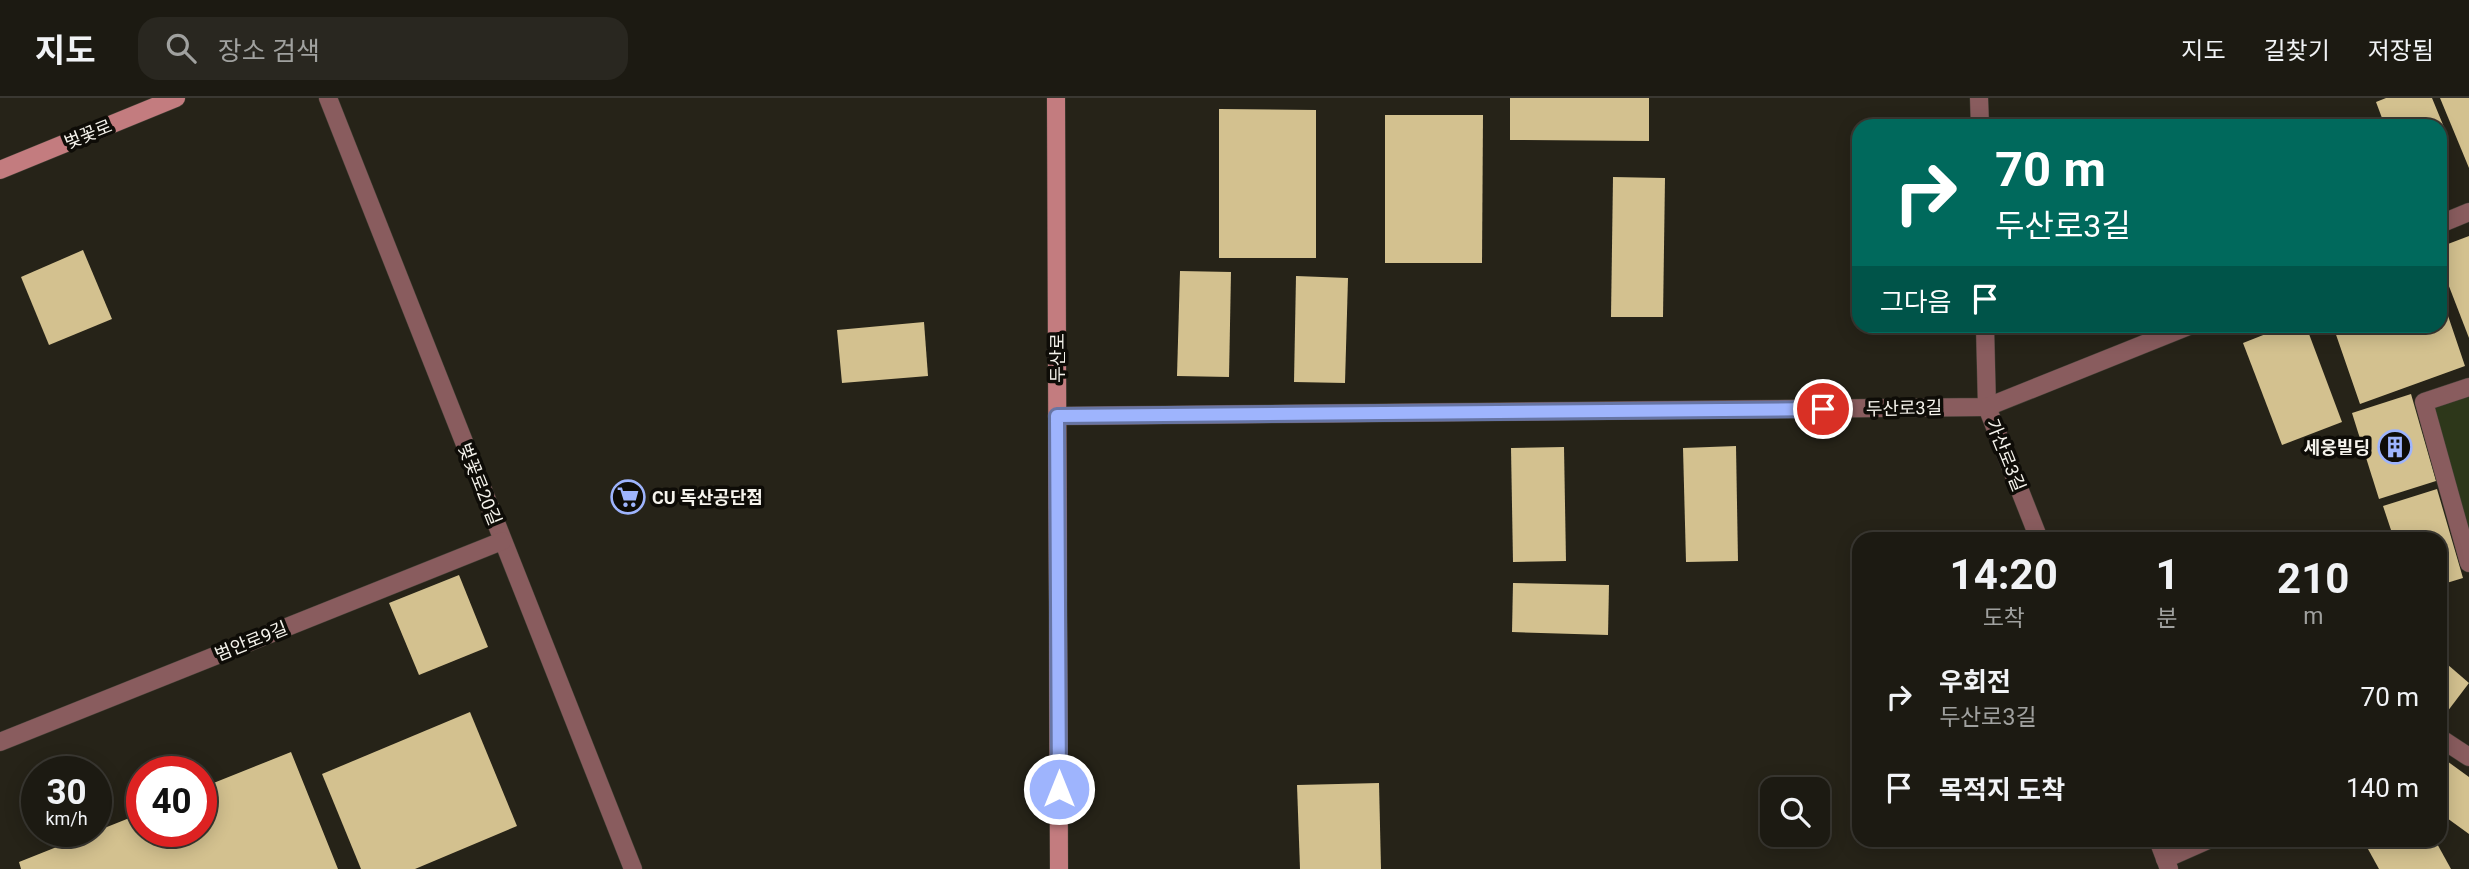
<!DOCTYPE html>
<html lang="ko">
<head>
<meta charset="utf-8">
<style>
  :root { --surface:#1c1a12; --page:#292720; --text:#f1f3f6; --muted:#a0a19f; --line:#3a3832 }
  body { margin:0; font-family:Roboto,"Noto Sans KR",sans-serif; background:var(--page); color:var(--text); height:100vh; display:flex; flex-direction:column; font-size:26px; white-space:nowrap }
  * { box-sizing:border-box; margin:0 }
  p { font-size:23px; color:var(--muted) }
  .icon { flex:none; width:38px; height:38px; fill:none; stroke:currentColor; stroke-width:2; stroke-linecap:round; stroke-linejoin:round }
  .map { position:relative; flex:1; overflow:hidden }
  .panel { position:absolute; left:1852px; top:434px; width:595px; height:315px; display:flex; flex-direction:column; background:var(--surface); border-radius:21px; box-shadow:0 4px 18px #0003,0 0 0 2px var(--line) }
  .panel>* { flex:none }
  .banner { position:absolute; left:1852px; top:21px; width:595px; height:214px; border-radius:21px; box-shadow:0 4px 18px #0003,0 0 0 2px var(--line); background:#00695c; color:#fff; overflow:hidden }
  .controls { position:absolute; left:1760px; top:679px; display:grid; gap:14px }
  .controls a { display:grid; place-items:center; width:70px; height:70px; border-radius:14px; background:var(--surface); box-shadow:0 4px 18px #0003,0 0 0 2px var(--line); font-size:35px }
  .speed { position:absolute; left:21px; top:658px; display:flex; gap:14px; font-size:35px; font-weight:700; text-align:center }
  .speed>* { display:grid; place-content:center; width:91px; height:91px; border-radius:50%; background:var(--surface); box-shadow:0 4px 18px #0003,0 0 0 2px var(--line); line-height:1 }
  .speed small { font-size:18px; font-weight:400 }
  .speed .limit { border:10px solid #d22; background:#fff; color:#111 }
  .pin { position:absolute; display:grid; place-items:center; width:60px; height:60px; color:#fff; margin:-30px; border:4px solid #fff; border-radius:50%; box-shadow:0 2px 7px #0007 }
  .me { position:absolute; width:77px; margin:-38px; rotate:0deg; stroke-linejoin:round; filter:drop-shadow(0 0 5px #0008) }
  .turn { display:flex; align-items:center; gap:24px; height:147px; padding:0 28px; font-size:32px }
  .turn .icon { width:91px; height:91px; stroke-width:2.5 }
  .turn b { display:block; font-size:49px; line-height:60px }
  .then { display:flex; align-items:center; height:66px; padding:0 28px; background:#0003; gap:14px; font-size:26px }
  .eta { display:flex; justify-content:space-evenly; align-items:center; height:119px; text-align:center }
  .eta b { font-size:42px; font-weight:700; line-height:49px }
  ul { padding:0; list-style:none }
  li { display:flex; align-items:center; gap:21px; height:91px; padding:0 28px }
  li div { flex:1 }
  li b { display:block; font-size:26px }
  li em { font-style:normal }
  header { display:flex; align-items:center; gap:42px; box-sizing:border-box; height:98px; padding:0 35px; background:var(--surface); border-bottom:2px solid var(--line) }
  header strong { font-size:33px }
  nav { display:flex; gap:38px; margin-inline-start:auto; font-size:24px }
  .search { width:490px; height:63px; background:var(--page); display:flex; align-items:center; gap:18px; box-sizing:border-box; padding:0 24px; border-radius:21px; color:var(--muted); font-size:26px }
  .map>svg:first-child { display:block }
  .green { fill:#2d371a }
  .building { fill:#d3c18f }
  .lines { fill:none; stroke-linecap:round; stroke-linejoin:round }
  .street-casing { stroke:#434036; stroke-width:19 }
  .secondary-casing { stroke:#434036; stroke-width:19 }
  .street { stroke:#895c5e; stroke-width:18 }
  .secondary { stroke:#c37c7f; stroke-width:18 }
  .route-casing { stroke:#6775a4; stroke-width:18 }
  .route { stroke:#9eb4fd; stroke-width:12 }
  .labels { text-anchor:middle; dominant-baseline:central; stroke-width:7; stroke-linejoin:round; paint-order:stroke }
  .street-label { font-size:18px; fill:#f5f3ec; stroke:#0e0c07 }
  .poi-label { font-size:18px; font-weight:bold; fill:#f5f3ec; stroke:#0e0c07; text-anchor:end }
</style>
</head>
<body>
<header>
<strong>지도</strong>
<div class="search"><svg class="icon" aria-label="search" viewBox="0 0 24 24"><circle cx="10" cy="10" r="6"/><path d="M15 15l6 6"/></svg>장소 검색</div>
<nav><a>지도</a><a>길찾기</a><a>저장됨</a></nav>
</header>
<div class="map">
<svg width="2469" height="771" viewBox="0 0 2469 771">
  <rect width="100%" height="100%" fill="#262318"/>
  <!-- green -->
  <path class="green" d="M2469 289V465L2424 304Z"/>
  <!-- building -->
  <g class="building">
    <path d="M1510 0H1649V43L1510 42Z"/>
    <path d="M2386 0H2432L2446 34 2440 36V28H2385L2376 4Z"/>
    <path d="M2440 0H2469V70Z"/>
    <path d="M1219 11 1316 12V160H1219Z"/>
    <path d="M1385 17H1483L1482 165H1385Z"/>
    <path d="M1613 79 1665 80 1663 219H1611Z"/>
    <path d="M2469 138V240L2440 165V149Z"/>
    <path d="M83 152 112 221 49 247 21 179Z"/>
    <path d="M1180 173 1231 174 1229 279 1177 278Z"/>
    <path d="M1296 178 1348 180 1345 285 1294 284Z"/>
    <path d="M2440 194 2465 268 2360 306 2333 228H2440Z"/>
    <path d="M924 224 928 278 842 285 837 232Z"/>
    <path d="M2286 228H2306L2342 324 2282 347 2243 245Z"/>
    <path d="M2411 296 2436 383 2379 401 2352 315Z"/>
    <path d="M1736 348 1738 463 1686 464 1683 350Z"/>
    <path d="M1564 349 1566 463 1513 464 1511 350Z"/>
    <path d="M2437 391 2463 480 2440 487V441H2394L2383 408Z"/>
    <path d="M459 477 488 549 419 577 389 505Z"/>
    <path d="M1513 485 1609 487 1608 537 1512 534Z"/>
    <path d="M2440 560 2469 585 2444 618 2440 615Z"/>
    <path d="M470 614 517 728 415 771H361L322 676Z"/>
    <path d="M291 654 338 771H21L19 764 142 715V733H201V690Z"/>
    <path d="M2440 658 2469 679V736L2440 715V698L2444 693 2440 689Z"/>
    <path d="M1379 685 1381 771H1300L1297 687Z"/>
    <path d="M2363 742H2435L2451 771H2379Z"/>
  </g>
  <g class="lines">
    <defs>
      <g id="street">
        <path d="M328 0 633 771"/>
        <path d="M1979 0 1980 28"/>
        <path d="M2440 126 2469 114"/>
        <path d="M1985 228 1987 309 2039 441"/>
        <path d="M2469 289 2424 304 2469 465"/>
        <path d="M1057 318 1987 309 2189 228"/>
        <path d="M2440 640 2469 659"/>
        <path d="M0 644 502 443"/>
        <path d="M2158 742 2169 771"/>
        <path d="M2165 761 2208 742"/>
      </g>
      <g id="secondary">
        <path d="M1056 0 1059 771"/>
        <path d="M0 72 176 0"/>
      </g>
    </defs>
    <!-- street casing -->
    <use href="#street" class="street-casing"/>
    <!-- secondary casing -->
    <use href="#secondary" class="secondary-casing"/>
    <!-- street -->
    <use href="#street" class="street"/>
    <!-- secondary -->
    <use href="#secondary" class="secondary"/>
  </g>
  <g class="lines">
    <defs>
      <path id="route" d="M1059 691 1057 318 1823 311"/>
    </defs>
    <!-- route casing -->
    <use href="#route" class="route-casing"/>
    <!-- route -->
    <use href="#route" class="route"/>
  </g>
  <!-- icons -->
  <defs>
    <symbol id="building-ring" viewBox="-11 -11 22 22"><circle r="9.5" fill="#0e0c07" stroke="#9eb4fd" stroke-width="1.5"/><path d="M-4-6H4V6H1V3H-1V6H-4ZM-2.5-4.3h1.7v1.8h-1.7ZM.8-4.3h1.7v1.8H.8ZM-2.5-1h1.7V.8h-1.7ZM.8-1h1.7V.8H.8Z" fill="#9eb4fd"/></symbol>
    <symbol id="supermarket-ring" viewBox="-11 -11 22 22"><circle r="9.5" fill="#0e0c07" stroke="#9eb4fd" stroke-width="1.5"/><path d="M-6-5.5h2.5l.6 2H6L4.5 2H-2.5L-4.4-4H-6ZM-1.5 3.2a1.3 1.3 0 1 0 .1 0ZM3 3.2a1.3 1.3 0 1 0 .1 0Z" fill="#9eb4fd"/></symbol>
  </defs>
  <g fill-rule="evenodd">
    <use href="#building-ring" x="2376" y="330" width="38" height="38"/>
    <use href="#supermarket-ring" x="609" y="380" width="38" height="38"/>
  </g>
  <g class="labels">
    <!-- street labels -->
    <g class="street-label">
      <text transform="translate(88 36) rotate(-22)">벚꽃로</text>
      <text transform="translate(1057 260) rotate(-90)">두산로</text>
      <text transform="translate(1904 310) rotate(-1)">두산로3길</text>
      <text transform="translate(2006 357) rotate(68)">가산로3길</text>
      <text transform="translate(480 386) rotate(68)">벚꽃로20길</text>
      <text transform="translate(251 543) rotate(-22)">범안로9길</text>
    </g>
    <!-- poi labels -->
    <g class="poi-label">
      <text x="2370" y="349">세웅빌딩</text>
      <text x="652" y="399" text-anchor="start">CU 독산공단점</text>
    </g>
  </g>
</svg>
<div class="controls">
<a><svg class="icon" aria-label="search" viewBox="0 0 24 24"><circle cx="10" cy="10" r="6"/><path d="M15 15l6 6"/></svg></a>
</div>
<div class="speed"><div>30<small>km/h</small></div><div class="limit">40</div></div>
<div class="pin" style="left:1823px;top:311px;background:#d93025"><svg class="icon" aria-label="arrive" viewBox="0 0 24 24"><path d="M6 21V4h12l-3 4 3 4H6"/></svg></div>
<svg class="me" style="left:1059px;top:691px" viewBox="-20 -20 40 40"><circle r="17" fill="#9eb4fd" stroke="#fff" stroke-width="3"/><path d="M0-11L8 9 0 5-8 9z" fill="#fff"/></svg>
<div class="banner">
<div class="turn"><svg class="icon" aria-label="right" viewBox="0 0 24 24"><path d="M7 20v-9h11M14 6l5 5-5 5"/></svg><div><b>70 m</b>두산로3길</div></div>
<div class="then">그다음<svg class="icon" aria-label="arrive" viewBox="0 0 24 24"><path d="M6 21V4h12l-3 4 3 4H6"/></svg></div>
</div>
<section class="panel">
<div class="eta">
<div><b>14:20</b><p>도착</p></div>
<div><b>1</b><p>분</p></div>
<div><b>210</b><p>m</p></div>
</div>
<ul>
<li><svg class="icon" aria-label="right" viewBox="0 0 24 24"><path d="M7 20v-9h11M14 6l5 5-5 5"/></svg><div><b>우회전</b><p>두산로3길</p></div><em>70 m</em></li>
<li><svg class="icon" aria-label="arrive" viewBox="0 0 24 24"><path d="M6 21V4h12l-3 4 3 4H6"/></svg><div><b>목적지 도착</b></div><em>140 m</em></li>
</ul>
</section>
</div>
</body>
</html>
